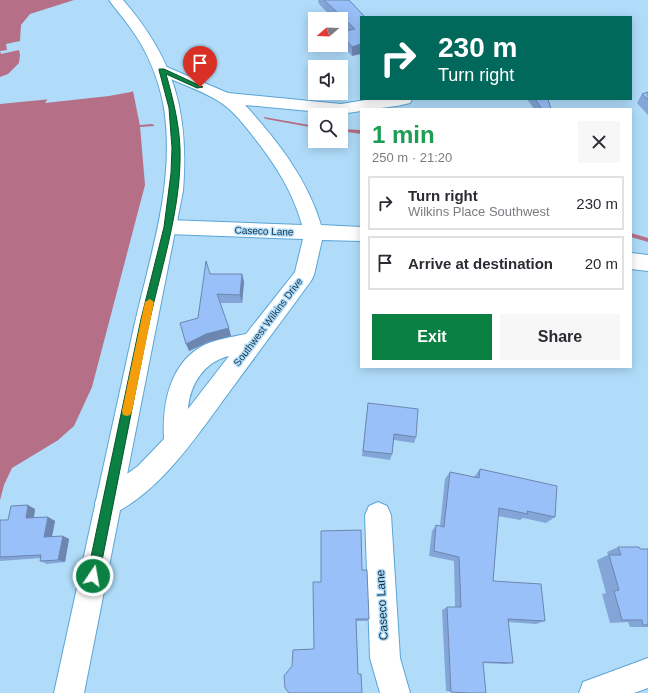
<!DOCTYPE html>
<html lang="en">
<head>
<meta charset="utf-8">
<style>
  :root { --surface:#fff; --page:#f7f7f7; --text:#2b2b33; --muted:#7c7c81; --line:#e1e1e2; --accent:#0b8043 }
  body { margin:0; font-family:Arial,sans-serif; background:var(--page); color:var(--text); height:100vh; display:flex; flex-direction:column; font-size:15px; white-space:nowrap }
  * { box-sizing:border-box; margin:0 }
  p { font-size:13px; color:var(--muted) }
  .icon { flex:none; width:22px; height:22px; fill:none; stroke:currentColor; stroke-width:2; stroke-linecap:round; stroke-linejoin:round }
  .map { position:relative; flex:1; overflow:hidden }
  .drawer { position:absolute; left:360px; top:108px; width:272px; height:260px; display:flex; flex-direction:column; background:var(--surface); border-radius:0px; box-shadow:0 2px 10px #0003 }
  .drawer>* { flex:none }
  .guide { position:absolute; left:360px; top:16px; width:272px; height:84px; border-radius:0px; box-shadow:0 2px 10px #0003; background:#00695c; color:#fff; overflow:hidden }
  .needle { width:26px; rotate:251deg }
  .buttons { position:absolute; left:308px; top:12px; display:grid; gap:8px }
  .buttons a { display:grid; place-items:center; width:40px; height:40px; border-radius:0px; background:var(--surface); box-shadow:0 2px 10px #0003; font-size:20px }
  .pin { position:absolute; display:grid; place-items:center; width:34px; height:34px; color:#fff; margin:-41px -17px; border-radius:50% 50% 50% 0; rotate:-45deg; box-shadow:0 0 4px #0007 }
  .pin .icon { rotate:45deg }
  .me { position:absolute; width:44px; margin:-22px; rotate:12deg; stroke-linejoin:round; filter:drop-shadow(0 0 3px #0008) }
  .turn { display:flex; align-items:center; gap:14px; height:84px; padding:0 12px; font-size:18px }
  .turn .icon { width:52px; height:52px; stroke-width:2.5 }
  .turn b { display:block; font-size:28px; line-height:34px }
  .round { display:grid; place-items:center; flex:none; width:42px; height:42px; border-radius:0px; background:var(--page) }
  .headline { display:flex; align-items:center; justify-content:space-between; height:68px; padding:0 12px }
  h1 { font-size:24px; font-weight:700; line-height:30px; color:#1e9e55 }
  .primary-button { display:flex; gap:8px; margin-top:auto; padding:8px 12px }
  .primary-button a { flex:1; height:46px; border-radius:0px; background:var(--accent); color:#fff; font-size:16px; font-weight:700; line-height:46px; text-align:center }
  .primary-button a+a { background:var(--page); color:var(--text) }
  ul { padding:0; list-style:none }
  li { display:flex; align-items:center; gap:12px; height:54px; margin:0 8px 6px; padding:0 4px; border:2px solid var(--line); border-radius:0px }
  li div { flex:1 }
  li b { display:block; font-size:15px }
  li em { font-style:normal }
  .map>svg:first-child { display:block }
  .water { fill:#b56f87 }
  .pier { fill:#b0dcfa }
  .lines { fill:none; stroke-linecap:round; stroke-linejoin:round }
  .stream { fill:#b56f87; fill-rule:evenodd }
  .minor-casing { stroke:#5aa5d6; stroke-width:2 }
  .major-casing { stroke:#5aa5d6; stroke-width:2 }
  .minor { fill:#fff; fill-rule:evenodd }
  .major { fill:#fff; fill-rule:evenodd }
  .wall { fill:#84a5d7 }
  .shaded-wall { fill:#6c86af }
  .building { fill:#9ac0fa; stroke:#6c86af }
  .route { fill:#0b8043; stroke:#07532c }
  .slow { fill:#f59e0b }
  .labels { text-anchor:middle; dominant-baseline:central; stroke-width:3; stroke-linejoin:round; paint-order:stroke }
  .street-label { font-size:10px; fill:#133347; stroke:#b0dcfa }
  .near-street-label { font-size:12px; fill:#133347; stroke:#b0dcfa }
</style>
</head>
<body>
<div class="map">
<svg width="648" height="693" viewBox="0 0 648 693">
  <rect width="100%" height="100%" fill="#b0dcfa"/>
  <!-- water -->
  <g class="water">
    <path d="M0 0H74L30 14 21 25 23 61 9 77 0 79Z"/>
    <path d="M133 91 140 126 145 185 92 387 74 426 57 441 13 468 0 527V104Z"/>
  </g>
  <!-- pier -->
  <g class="pier">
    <path d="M27 21 23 26 25 62 10 78 0 81V77L8 74 19 63 20 55 19 50 1 54 0 51 7 50 6 44 20 41 21 25Z"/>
    <path d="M133 89V91L131 92 109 96 45 103 49 97Z"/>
    <path d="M57 441V444L33 462 15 470 2 528 0 529V500L4 485 12 468Z"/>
  </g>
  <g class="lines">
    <!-- stream -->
    <g class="stream">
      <path d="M264 117 315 126V128L266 119 264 118Z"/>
      <path d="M152 124 154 125V126L140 127 138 126 140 125Z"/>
      <path d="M341 129 361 130V134L341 131Z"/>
      <path d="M631 233 648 238V242L631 237Z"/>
    </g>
    <defs>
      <g id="minor">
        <path d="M162 65 228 93 341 104 372 99H412L410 103C394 107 377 109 361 109V111L341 114 245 105C277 140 308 180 321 225L361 227V241L322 240 314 275 311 281C284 318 257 354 230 391 198 434 159 495 108 516L99 512 95 503 99 494 138 466 164 439C162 403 170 363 204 345 217 339 232 337 246 334L295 272 303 239 168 234 161 232 158 227 161 222 168 220 302 225C293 192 276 166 256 140 245 126 235 112 220 102 203 91 176 82 157 73L154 70 157 67ZM229 356 188 409C190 384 204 362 229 356Z"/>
        <path d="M631 253 648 255V271L631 269Z"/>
        <path d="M378 502 387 506 391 515 400 658 410 693H380L370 658 365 515 369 506Z"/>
        <path d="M648 658V688L634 693H579L583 682Z"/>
      </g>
      <path id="major" d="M109 0H123C175 60 189 113 183 191L84 693H54C80 574 106 455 132 336 148 261 176 186 164 108 159 79 147 50 129 26 123 17 115 9 109 0Z"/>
    </defs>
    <!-- minor casing -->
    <use href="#minor" class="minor-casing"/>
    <!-- major casing -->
    <use href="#major" class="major-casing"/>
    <!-- minor -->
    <use href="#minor" class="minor"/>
    <!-- major -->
    <use href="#major" class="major"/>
  </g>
  <!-- wall -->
  <g class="wall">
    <path d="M318 0H349L365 17 352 56 341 44V32L347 31 341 26V19H334L319 4Z"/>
    <path d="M648 92V115L637 103 642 94Z"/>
    <path d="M527 99H548L551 109H534Z"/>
    <path d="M210 274H242L244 282 242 303H220L231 336 208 342 189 351Z"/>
    <path d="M368 403 416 437 414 443 394 440 392 454 390 460 362 456Z"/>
    <path d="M480 469 555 517 546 523 523 518 520 520 498 516 493 581 545 621 536 624 508 622 513 663 505 664 483 663 468 693 446 691 442 610 447 607H455L454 561 429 556 432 531 436 525 440 526 445 479 450 472 474 477Z"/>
    <path d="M35 509 34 518 48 517 55 521 52 537 63 536 69 539 65 562 47 564 40 561 41 558 0 561V520H8Z"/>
    <path d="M618 547 640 549H648V627H630L628 622 610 623 602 594 606 593 597 560 608 555 607 552Z"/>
    <path d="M362 570 369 619 367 621H356L358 674 362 693 314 649Z"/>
  </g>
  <!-- shaded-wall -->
  <g class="shaded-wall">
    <path d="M361 44V54L352 56V47Z"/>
    <path d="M242 274 244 282 242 303 240 295Z"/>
    <path d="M229 328 231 336 208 342 189 351 186 344 206 334Z"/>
    <path d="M28 505 35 509 33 522 26 518Z"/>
    <path d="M48 517 55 521 51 541 44 537Z"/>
    <path d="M63 536 69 539 65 562 58 560Z"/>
  </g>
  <!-- building -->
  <g class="building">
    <path d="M324 0H349L365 17H361V44L352 47 341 34V32L355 29Z"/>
    <path d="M648 92V100L642 94Z"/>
    <path d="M535 99H548L551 109H542Z"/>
    <path d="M206 261 210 274H242L240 295 217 294 229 328 206 334 186 344 180 323 198 318Z"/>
    <path d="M368 403 418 409 416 437 394 434 392 454 363 451Z"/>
    <path d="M480 469 557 486 555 517 527 511 528 514 499 508 493 581 541 584 545 621 508 619 513 663 483 662 486 693H468L451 692 447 607H461L459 557 434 551 436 525 444 527 450 472 479 478Z"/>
    <path d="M28 505 26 518 48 517 44 537 63 536 58 560 40 561 41 555 0 557V520H8L11 506Z"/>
    <path d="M361 530 362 570H367L369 619H356L358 674H361L362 693H289L285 688 284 676 292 666 293 650 314 649 313 582H321V531Z"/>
    <path d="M618 547H639L640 549H648V625H643L642 620H622L614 591 619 590 609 555H621Z"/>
  </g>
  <!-- route -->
  <path class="route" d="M159 69H164L203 87 197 88 166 74C173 99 179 123 180 148 182 210 159 273 147 333 131 414 115 495 99 576L97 580 93 582 89 580 87 576 141 319 164 227 171 173 172 148 169 108 159 70Z"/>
  <!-- slow -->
  <path class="slow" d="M150 299 154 302 132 411 130 415 127 416 123 415 122 411 145 302Z"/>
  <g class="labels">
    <!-- street labels -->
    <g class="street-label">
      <text transform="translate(264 231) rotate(2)">Caseco Lane</text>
      <text transform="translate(268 322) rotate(-53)">Southwest Wilkins Drive</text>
    </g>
    <!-- near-street labels -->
    <g class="near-street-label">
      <text transform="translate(382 605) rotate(-93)">Caseco Lane</text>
    </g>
  </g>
</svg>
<div class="buttons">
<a><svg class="needle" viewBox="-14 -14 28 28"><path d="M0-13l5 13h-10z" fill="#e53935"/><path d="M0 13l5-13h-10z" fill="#7c7c81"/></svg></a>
<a><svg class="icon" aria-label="sound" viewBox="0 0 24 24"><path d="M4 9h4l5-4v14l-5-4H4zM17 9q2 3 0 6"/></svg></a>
<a><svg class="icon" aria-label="search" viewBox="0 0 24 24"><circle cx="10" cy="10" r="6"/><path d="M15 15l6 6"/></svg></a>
</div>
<div class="pin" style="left:200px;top:87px;background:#d93025"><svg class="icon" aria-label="arrive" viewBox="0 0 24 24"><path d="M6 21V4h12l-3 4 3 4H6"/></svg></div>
<svg class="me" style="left:93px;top:576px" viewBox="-20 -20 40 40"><circle r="17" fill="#0b8043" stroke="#fff" stroke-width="3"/><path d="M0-11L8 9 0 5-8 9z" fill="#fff"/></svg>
<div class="guide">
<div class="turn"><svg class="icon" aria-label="right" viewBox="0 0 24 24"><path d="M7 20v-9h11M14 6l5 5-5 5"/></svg><div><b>230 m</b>Turn right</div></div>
</div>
<section class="drawer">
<div class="headline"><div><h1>1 min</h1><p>250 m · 21:20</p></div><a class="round"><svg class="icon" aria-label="close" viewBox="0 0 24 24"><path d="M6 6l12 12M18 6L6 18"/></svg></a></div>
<ul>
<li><svg class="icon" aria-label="right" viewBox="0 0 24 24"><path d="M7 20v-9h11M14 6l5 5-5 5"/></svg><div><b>Turn right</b><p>Wilkins Place Southwest</p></div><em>230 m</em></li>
<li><svg class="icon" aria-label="arrive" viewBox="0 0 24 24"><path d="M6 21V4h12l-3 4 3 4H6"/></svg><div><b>Arrive at destination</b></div><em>20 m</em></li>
</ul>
<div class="primary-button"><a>Exit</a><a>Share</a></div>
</section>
</div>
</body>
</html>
